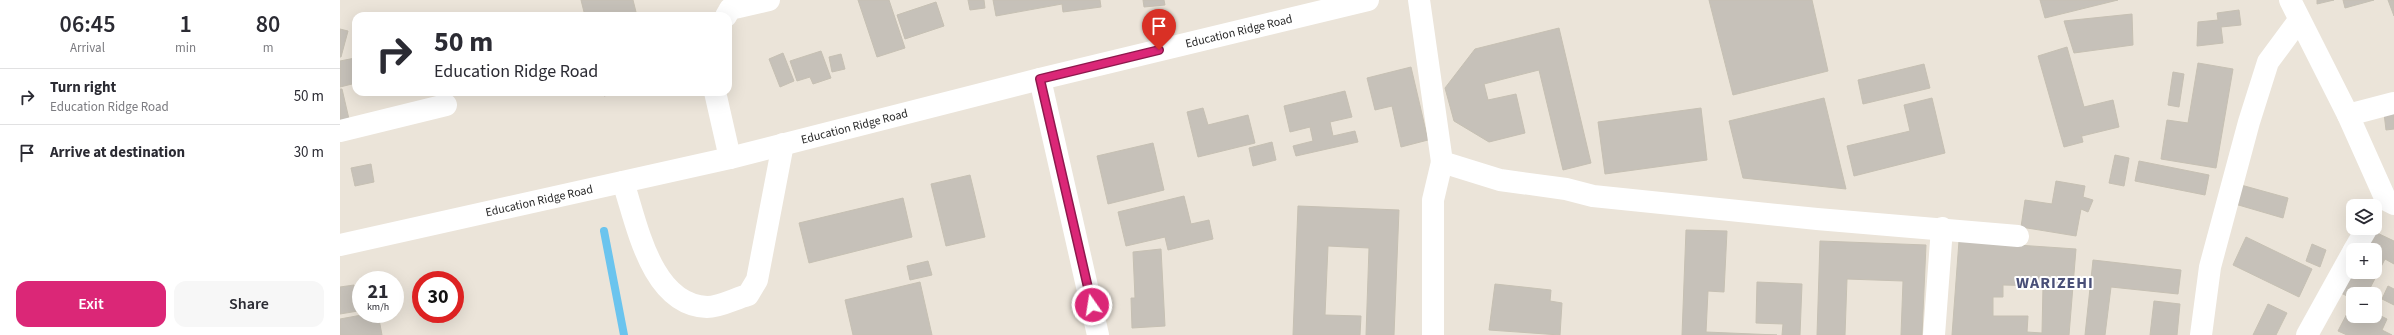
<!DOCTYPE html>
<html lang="en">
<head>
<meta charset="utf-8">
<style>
  :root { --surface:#fff; --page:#f7f7f7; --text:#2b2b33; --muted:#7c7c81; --line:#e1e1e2; --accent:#db2777 }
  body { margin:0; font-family:"Source Sans 3",sans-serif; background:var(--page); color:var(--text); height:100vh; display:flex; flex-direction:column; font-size:15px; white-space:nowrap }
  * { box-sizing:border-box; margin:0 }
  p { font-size:13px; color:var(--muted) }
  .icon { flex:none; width:22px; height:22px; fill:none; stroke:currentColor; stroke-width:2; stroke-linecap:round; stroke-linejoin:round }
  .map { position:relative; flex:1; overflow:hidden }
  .panel { display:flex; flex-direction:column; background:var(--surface); width:340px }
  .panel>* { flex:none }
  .guide { position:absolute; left:12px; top:12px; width:380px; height:84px; border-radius:12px; box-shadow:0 4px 16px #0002; background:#fff; color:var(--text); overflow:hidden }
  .buttons { position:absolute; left:2006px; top:199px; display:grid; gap:8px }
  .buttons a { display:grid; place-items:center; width:36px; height:36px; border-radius:8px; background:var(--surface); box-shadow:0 4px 16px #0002; font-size:20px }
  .speed { position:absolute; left:12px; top:271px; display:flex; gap:8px; font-size:20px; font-weight:700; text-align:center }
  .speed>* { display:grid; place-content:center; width:52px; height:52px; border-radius:50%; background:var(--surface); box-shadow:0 4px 16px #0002; line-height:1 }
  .speed small { font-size:10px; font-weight:400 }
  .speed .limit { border:6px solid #d22; background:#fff; color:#111 }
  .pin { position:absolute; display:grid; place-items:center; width:34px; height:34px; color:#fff; margin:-41px -17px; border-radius:50% 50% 50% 0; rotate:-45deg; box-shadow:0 0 4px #0007 }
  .pin .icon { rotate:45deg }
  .me { position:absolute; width:44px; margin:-22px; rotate:347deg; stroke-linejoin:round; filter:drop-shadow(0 0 3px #0008) }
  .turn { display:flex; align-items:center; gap:14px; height:84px; padding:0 16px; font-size:18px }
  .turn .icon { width:52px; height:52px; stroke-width:2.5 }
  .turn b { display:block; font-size:28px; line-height:34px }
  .eta { display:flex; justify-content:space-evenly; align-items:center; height:68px; text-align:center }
  .eta b { font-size:24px; font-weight:600; line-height:28px }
  .primary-button { display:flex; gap:8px; margin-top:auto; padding:8px 16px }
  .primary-button a { flex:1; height:46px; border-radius:12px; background:var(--accent); color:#fff; font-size:16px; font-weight:600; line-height:46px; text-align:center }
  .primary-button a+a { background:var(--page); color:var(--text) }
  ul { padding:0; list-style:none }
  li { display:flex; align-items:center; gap:12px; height:56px; padding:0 16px; border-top:1px solid var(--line) }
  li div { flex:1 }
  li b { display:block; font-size:15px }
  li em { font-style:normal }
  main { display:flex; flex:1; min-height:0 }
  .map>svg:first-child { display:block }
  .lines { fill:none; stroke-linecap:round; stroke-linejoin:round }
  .stream { stroke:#6bc4ee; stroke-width:8 }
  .building { fill:#c6c1b9; stroke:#c6c0b3; fill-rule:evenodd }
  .minor { stroke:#fff; stroke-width:22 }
  .route-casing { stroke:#8e194d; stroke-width:10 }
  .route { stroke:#db2777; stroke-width:7 }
  .labels { text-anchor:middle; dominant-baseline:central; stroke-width:4; stroke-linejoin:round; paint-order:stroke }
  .street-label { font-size:12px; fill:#282828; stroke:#fff }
  .district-label { font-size:16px; font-weight:bold; letter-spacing:1px; fill:#494f78; stroke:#fff }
</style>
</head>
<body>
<main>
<section class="panel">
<div class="eta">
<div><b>06:45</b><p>Arrival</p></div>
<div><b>1</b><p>min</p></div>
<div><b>80</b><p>m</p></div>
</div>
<ul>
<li><svg class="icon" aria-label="right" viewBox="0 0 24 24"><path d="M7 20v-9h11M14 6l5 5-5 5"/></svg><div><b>Turn right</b><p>Education Ridge Road</p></div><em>50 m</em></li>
<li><svg class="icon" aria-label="arrive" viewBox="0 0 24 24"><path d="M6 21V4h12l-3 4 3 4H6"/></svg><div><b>Arrive at destination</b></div><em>30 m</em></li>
</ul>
<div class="primary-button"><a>Exit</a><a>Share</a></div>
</section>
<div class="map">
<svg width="2054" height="335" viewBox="0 0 2054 335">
  <rect width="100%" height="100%" fill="#ebe4d9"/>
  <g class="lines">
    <!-- stream -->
    <path class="stream" d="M264 231 284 335"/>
  </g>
  <!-- building -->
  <g class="building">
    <path d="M241 0H293L297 16H245Z"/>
    <path d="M518 0H549L565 48 537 57Z"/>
    <path d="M628 0H644L645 8 630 10Z"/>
    <path d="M653 0H760L761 7 723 12 722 4 656 16Z"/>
    <path d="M803 0H824L825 5 804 7Z"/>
    <path d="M1369 0H1472L1488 71 1393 95Z"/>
    <path d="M1700 0H1778L1705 18Z"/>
    <path d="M1977 0H1994L1977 4Z"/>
    <path d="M2003 0H2034L2005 8Z"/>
    <path d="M2048 0H2054V16Z"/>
    <path d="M596 2 604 26 565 39 557 15Z"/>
    <path d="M1899 10 1901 25 1881 27 1883 43 1857 46 1858 22 1878 20 1877 13Z"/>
    <path d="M1792 14 1793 45 1734 53 1724 21Z"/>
    <path d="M1219 28 1251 163 1223 170 1199 70 1144 84 1148 100 1176 94 1185 133 1149 142 1114 121 1105 88 1135 49Z"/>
    <path d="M0 29 8 31 1 57H0Z"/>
    <path d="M1727 47 1744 107 1773 100 1779 127 1742 136 1741 134 1743 142 1724 147 1698 56Z"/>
    <path d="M481 51 491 78 473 84 470 77 457 81 450 61Z"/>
    <path d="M443 53 454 81 440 87 429 59Z"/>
    <path d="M501 54 505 69 492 72 489 57Z"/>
    <path d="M15 58 16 83 0 87V61Z"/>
    <path d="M1858 63 1893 69 1876 168 1821 159 1827 120 1848 123Z"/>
    <path d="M1584 64 1590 88 1523 104 1518 80Z"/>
    <path d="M1071 67 1088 140 1061 147 1052 106 1035 110 1027 78Z"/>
    <path d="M1833 72 1844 74 1839 107 1828 105Z"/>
    <path d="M0 89H2L9 119 0 122Z"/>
    <path d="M1005 91 1012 117 990 122 993 136 1015 131 1018 142 956 156 953 146 973 141 970 127 950 132 944 106Z"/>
    <path d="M263 92H279L264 96Z"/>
    <path d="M1484 98 1506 189 1403 178 1389 121Z"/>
    <path d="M1592 98 1605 153 1514 176 1507 146 1570 131 1564 105Z"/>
    <path d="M863 108 868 125 908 115 915 143 858 157 847 112Z"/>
    <path d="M1361 108 1367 160 1265 174 1258 122Z"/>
    <path d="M2054 111V129L2046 130 2044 113Z"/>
    <path d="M932 142 936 160 913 166 909 148Z"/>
    <path d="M813 143 824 190 768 204 757 156Z"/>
    <path d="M1775 155 1789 158 1784 186 1769 183Z"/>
    <path d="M1799 161 1869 175 1865 195 1795 181Z"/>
    <path d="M31 164 34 182 15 186 11 168Z"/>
    <path d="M630 175 645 237 606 246 591 184Z"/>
    <path d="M1716 181 1745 186 1743 197 1753 200 1748 212 1741 209 1736 236 1681 227 1685 200 1712 204Z"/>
    <path d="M1901 185 1948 198 1943 218 1895 204Z"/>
    <path d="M844 196 851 224 869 220 873 239 828 250 825 237 786 246 778 212Z"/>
    <path d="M563 198 572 237 469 263 459 223Z"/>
    <path d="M958 206 1059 210 1054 335H1026L1029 248 988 246 985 315 1021 316 1020 335H953Z"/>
    <path d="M1346 230 1387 231 1384 292 1368 291 1366 332 1437 335H1342Z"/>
    <path d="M2033 231 2054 241V264L2045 259 2027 294H2013V299L2001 293 2013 272H2035V250H2023Z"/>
    <path d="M1906 237 1972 269 1959 297 1893 265Z"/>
    <path d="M1480 241 1586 245 1582 335H1561L1563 281 1507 279 1505 335H1477Z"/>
    <path d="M1619 241 1736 249 1729 335H1612ZM1663 285 1703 286 1702 333 1687 332 1688 316H1653V297H1663Z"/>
    <path d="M1972 244 1986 250 1980 267 1966 261Z"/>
    <path d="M821 249 825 326 792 328 791 298H795L793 252Z"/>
    <path d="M1753 260 1841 270 1838 294 1771 287 1765 335H1745Z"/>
    <path d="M588 261 592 275 570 280 567 266Z"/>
    <path d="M580 282 592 335H513L505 300Z"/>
    <path d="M1417 282 1462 284 1460 335H1442L1443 324 1416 323Z"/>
    <path d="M1155 284 1211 290 1210 301 1222 303 1220 335 1149 330Z"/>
    <path d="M14 285 18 311 0 314V287Z"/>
    <path d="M2048 286 2054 289V305L2042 299Z"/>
    <path d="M1814 301 1840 304 1837 335H1810Z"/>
    <path d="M2013 302V316H2035V313L2047 319 2042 330 2052 335H2007L1998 331Z"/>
    <path d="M1928 304 1947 313 1936 335H1913Z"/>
    <path d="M27 314H38L42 335H0V319Z"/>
  </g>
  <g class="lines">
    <!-- minor -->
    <g class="minor">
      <path d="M1079 0 1102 162 1160 180 1226 189 1253 196 1477 219 1678 236"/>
      <path d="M1950 0 2008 115 2046 200 2054 204"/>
      <path d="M386 16 390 9 429 0"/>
      <path d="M700 79 758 335"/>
      <path d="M375 92 390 158"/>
      <path d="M2008 115 2054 103"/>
      <path d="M0 131 106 105"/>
      <path d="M283 182C297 224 311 305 367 307 380 307 396 298 408 295L417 280 443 144"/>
      <path id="s1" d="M0 245 390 158 700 79 1028 0"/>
      <path d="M2014 250 2027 228"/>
      <path d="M1093 335V200L1102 162"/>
      <path d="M1594 335 1602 228"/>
      <path d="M1861 335 1870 267 1909 122 1928 62 1959 20"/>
      <path d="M1967 335 2013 252"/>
    </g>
  </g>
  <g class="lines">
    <defs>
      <path id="route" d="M752 305 700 79 819 50"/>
    </defs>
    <!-- route casing -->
    <use href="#route" class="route-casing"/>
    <!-- route -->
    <use href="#route" class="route"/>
  </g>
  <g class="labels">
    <!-- street labels -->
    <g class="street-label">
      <text stroke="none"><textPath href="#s1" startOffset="924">Education Ridge Road</textPath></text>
      <text stroke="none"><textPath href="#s1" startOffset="528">Education Ridge Road</textPath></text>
      <text stroke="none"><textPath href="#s1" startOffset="204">Education Ridge Road</textPath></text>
    </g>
    <!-- district labels -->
    <g class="district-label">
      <text x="1715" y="283">WARIZEHI</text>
    </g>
  </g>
</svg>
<div class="buttons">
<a><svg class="icon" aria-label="layers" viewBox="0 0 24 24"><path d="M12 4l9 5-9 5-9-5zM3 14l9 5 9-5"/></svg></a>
<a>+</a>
<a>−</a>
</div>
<div class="speed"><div>21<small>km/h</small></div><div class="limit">30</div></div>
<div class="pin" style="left:819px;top:50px;background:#d93025"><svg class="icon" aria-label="arrive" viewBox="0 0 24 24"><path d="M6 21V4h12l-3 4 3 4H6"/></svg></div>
<svg class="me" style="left:752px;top:305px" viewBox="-20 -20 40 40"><circle r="17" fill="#db2777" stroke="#fff" stroke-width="3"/><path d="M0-11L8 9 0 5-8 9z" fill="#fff"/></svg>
<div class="guide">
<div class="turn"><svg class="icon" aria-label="right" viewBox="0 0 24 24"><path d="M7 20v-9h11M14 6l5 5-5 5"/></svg><div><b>50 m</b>Education Ridge Road</div></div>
</div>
</div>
</main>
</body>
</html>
